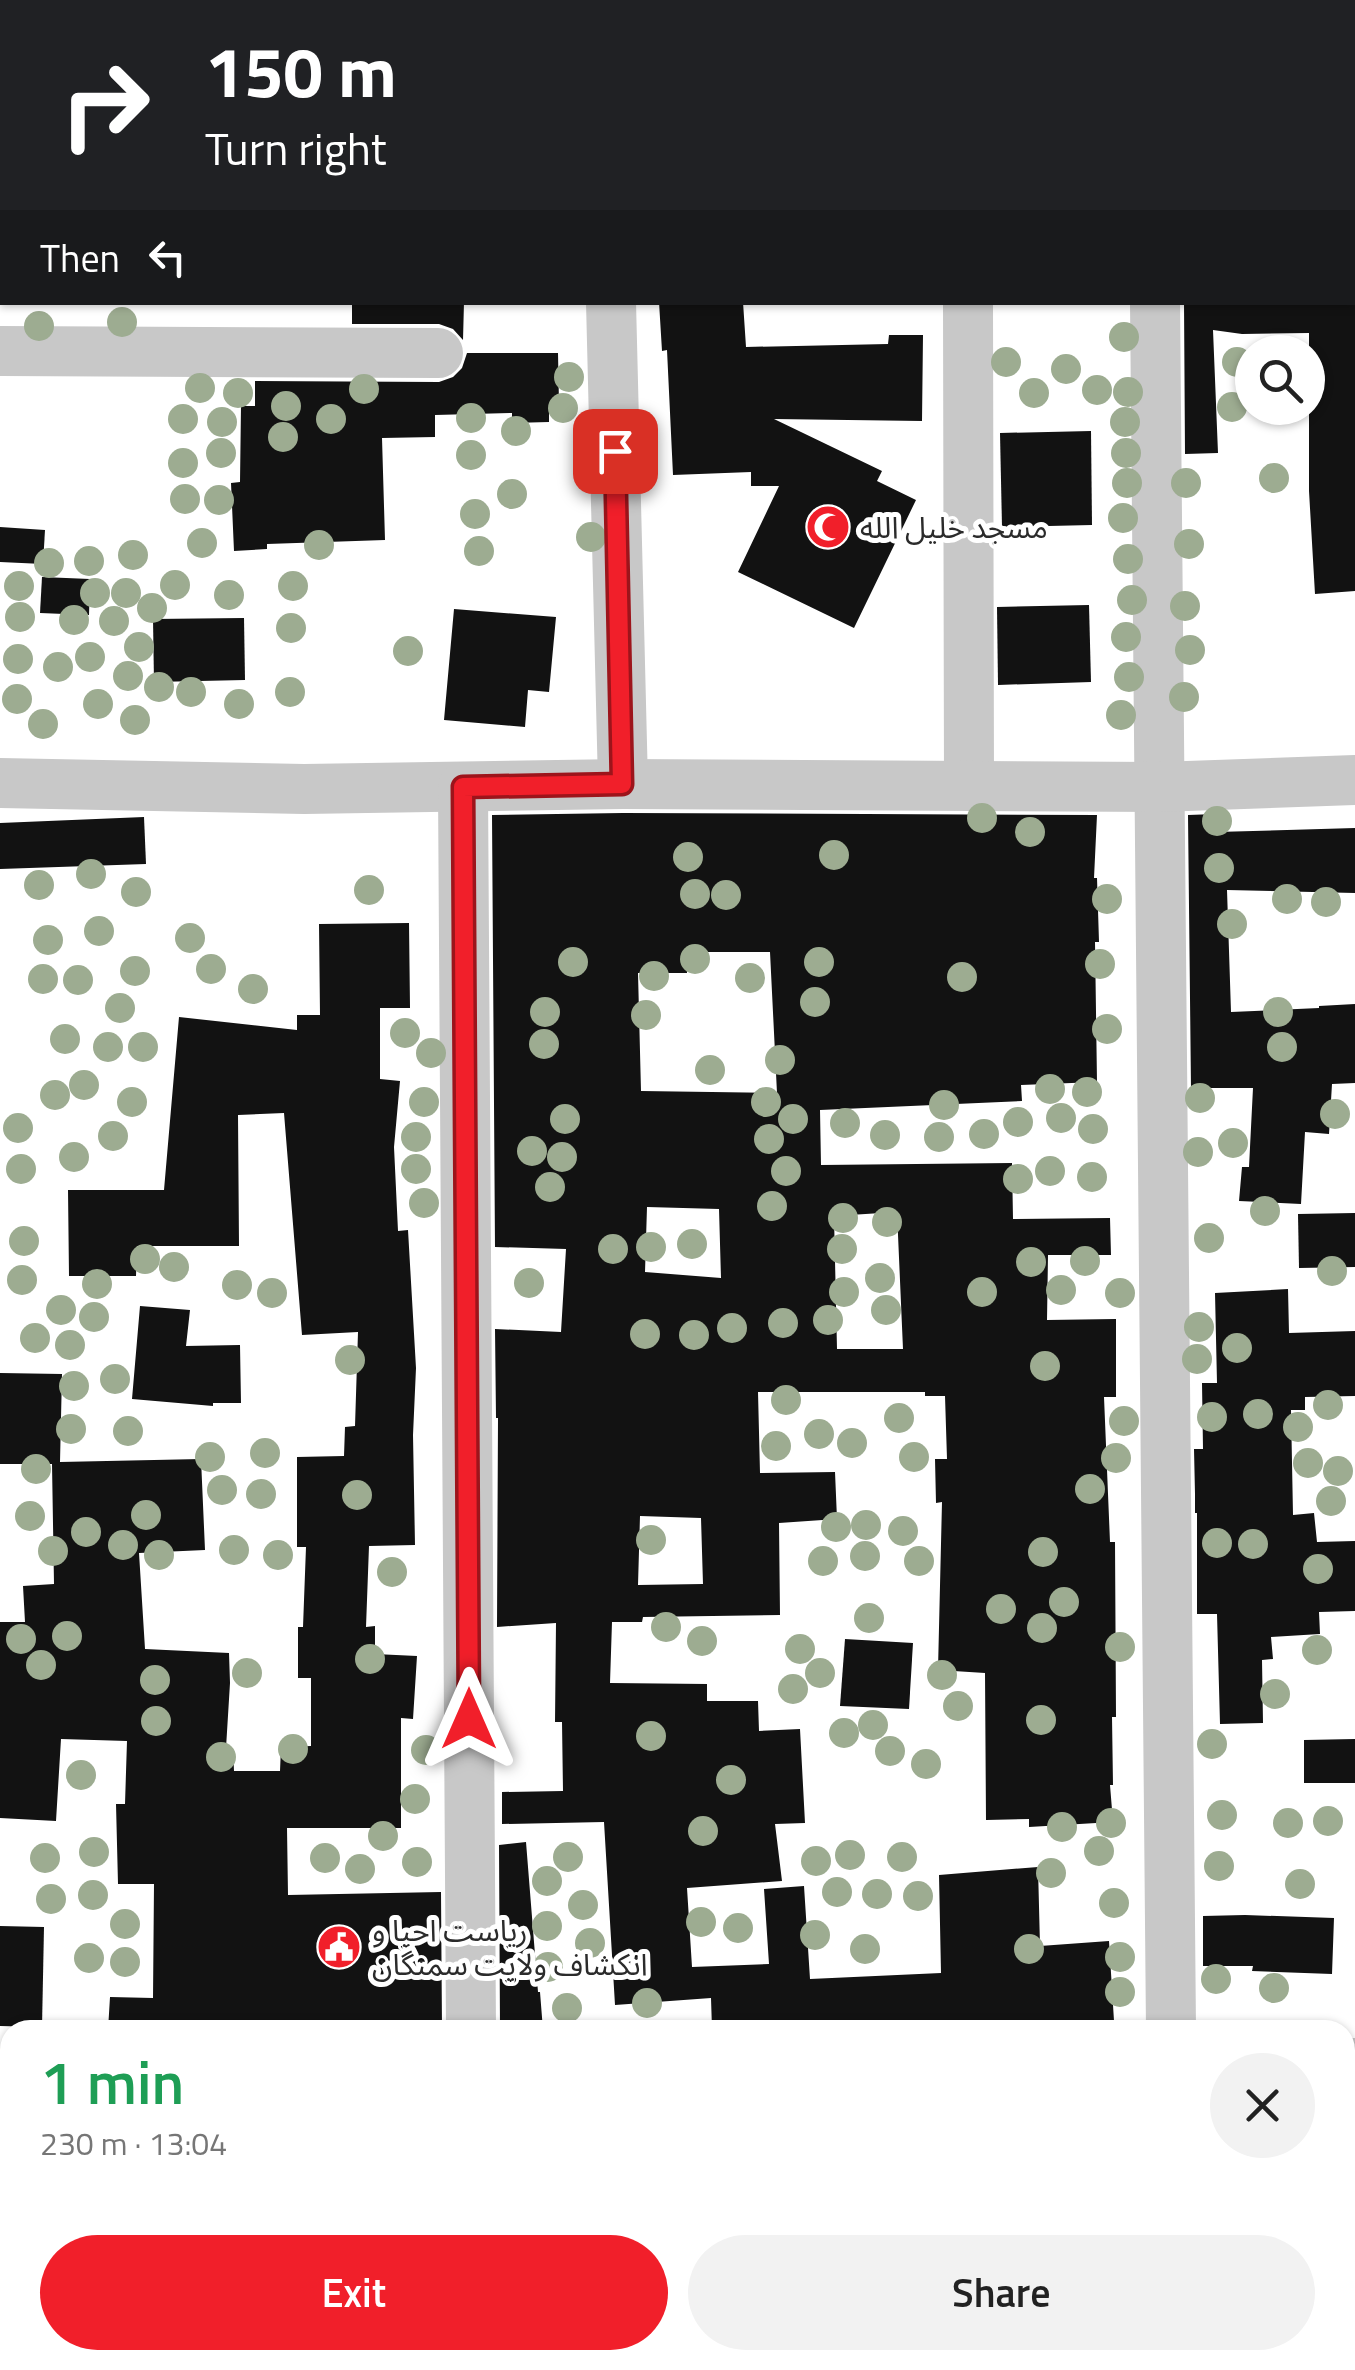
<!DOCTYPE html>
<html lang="en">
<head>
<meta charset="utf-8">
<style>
  :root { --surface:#fff; --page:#f2f2f2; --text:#222; --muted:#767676; --accent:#f11f2a }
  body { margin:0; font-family:"Titillium Web","Noto Sans Arabic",sans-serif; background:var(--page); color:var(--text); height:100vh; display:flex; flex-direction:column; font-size:38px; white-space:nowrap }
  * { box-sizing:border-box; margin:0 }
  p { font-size:32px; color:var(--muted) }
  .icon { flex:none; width:55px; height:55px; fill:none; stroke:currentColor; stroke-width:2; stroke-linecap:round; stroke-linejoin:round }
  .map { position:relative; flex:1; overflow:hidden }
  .sheet { position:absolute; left:0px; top:2020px; width:1355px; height:350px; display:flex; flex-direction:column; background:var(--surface); border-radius:30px 30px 0 0; box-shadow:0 2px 8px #0004 }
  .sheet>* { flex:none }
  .top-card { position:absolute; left:0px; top:0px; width:1355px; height:305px; box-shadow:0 2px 8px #0004; background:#202124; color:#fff; overflow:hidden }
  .controls { position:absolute; left:1235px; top:335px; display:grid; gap:20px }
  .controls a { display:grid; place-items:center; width:90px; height:90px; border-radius:50%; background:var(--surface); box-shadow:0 2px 8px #0004; font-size:50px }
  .pin { position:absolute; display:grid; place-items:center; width:85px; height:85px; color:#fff; margin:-42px; border-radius:20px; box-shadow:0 5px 15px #0006 }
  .me { position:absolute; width:110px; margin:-55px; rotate:0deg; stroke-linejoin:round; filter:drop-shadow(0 0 8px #0008) }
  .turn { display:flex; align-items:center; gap:35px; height:210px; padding:0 40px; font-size:45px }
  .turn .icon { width:130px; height:130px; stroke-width:2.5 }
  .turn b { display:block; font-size:70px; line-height:85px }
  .then { display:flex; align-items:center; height:95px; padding:0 40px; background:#0003; gap:20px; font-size:38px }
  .round { display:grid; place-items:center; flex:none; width:105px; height:105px; border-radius:52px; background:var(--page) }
  .overview { display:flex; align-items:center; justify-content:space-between; height:170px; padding:0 40px }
  h1 { font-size:60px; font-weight:600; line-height:75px; color:#1e9e55 }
  .button { display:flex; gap:20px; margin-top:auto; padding:20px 40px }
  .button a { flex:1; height:115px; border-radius:60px; background:var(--accent); color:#fff; font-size:40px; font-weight:600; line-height:115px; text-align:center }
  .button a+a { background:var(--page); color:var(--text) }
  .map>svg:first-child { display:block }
  .building { fill:#121212; fill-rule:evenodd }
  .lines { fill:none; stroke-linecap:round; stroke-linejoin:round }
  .minor { stroke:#c8c8c8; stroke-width:50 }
  .tree { fill:#9dac91 }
  .route-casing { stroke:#9d141b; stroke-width:25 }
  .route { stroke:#f11f2a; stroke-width:18 }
  .labels { text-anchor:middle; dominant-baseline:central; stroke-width:10; stroke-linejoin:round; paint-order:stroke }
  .poi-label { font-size:30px; fill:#2b2b2b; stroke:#fff; text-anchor:start }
</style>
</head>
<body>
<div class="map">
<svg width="1355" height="2370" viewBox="0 0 1355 2370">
  <rect width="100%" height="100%" fill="#fff"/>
  <!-- building -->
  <g class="building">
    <path d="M352 302H464L463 340 453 329 439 324H352Z"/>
    <path d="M659 302H743L746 347 888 344 889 335H923L922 421 774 419 882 471 877 481 916 500 854 628 738 572 779 486H751V472L673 475 667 350 662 351Z"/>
    <path d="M1184 302H1355V591L1315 594 1309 491V333L1242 334 1213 330 1218 453 1185 454Z"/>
    <path d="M467 353H558L559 404H549V422L512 423V413L435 415V437L382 438 385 540 267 544V549L234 551 231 483 240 482 241 406H255V381L439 382 453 377 462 368Z"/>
    <path d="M1091 431 1092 525 1002 527 1000 433Z"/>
    <path d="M0 527 45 530 43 564 0 562Z"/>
    <path d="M42 577 90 579 89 615 40 613Z"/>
    <path d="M1089 605 1091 682 998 685 997 607Z"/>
    <path d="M454 609 556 617 549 692 528 690 525 727 444 720Z"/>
    <path d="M244 618 245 680 154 682 153 619Z"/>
    <path d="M623 813 1097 815 1094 878H1097L1099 942H1095L1097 1082 1021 1085 1022 1101 820 1110 821 1165 1012 1163 1013 1219 1110 1218 1111 1255H1048L1047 1320 1116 1319V1397H1104L1110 1542H1115L1116 1717H1112L1113 1785H1110L1113 1822 1029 1827V1819L986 1820 985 1673 938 1670 942 1502 936 1503 935 1459H947L945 1396H925V1392H758L760 1473 835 1472 837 1519 779 1523 780 1615 643 1617 642 1622H612L610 1683 707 1684V1701H758L759 1731 800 1729 805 1823 775 1824 782 1881 687 1888 692 1967 769 1964 764 1889 804 1886 810 1979 941 1973 939 1875 1038 1867 1040 1946 1109 1941 1114 2021 1037 2026V2023L906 2022V2024L833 2028V2024L712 2029 711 1998 615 2005 604 1822 502 1824V1792L563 1791 562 1722H555L556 1623 497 1627 498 1418H496L495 1329 561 1332 566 1249 495 1247 492 815ZM687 952H770L777 1093 641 1091 638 973H687ZM647 1207 719 1209 721 1278 645 1272ZM897 1212 903 1349H837L834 1216ZM640 1516 701 1518 703 1584 638 1585Z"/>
    <path d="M1216 814V832L1355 828V893L1227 890 1231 1012 1319 1008V1006L1355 1004V1083L1332 1084 1329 1134 1305 1132 1301 1204 1239 1201 1242 1167H1249L1253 1088H1191L1188 815Z"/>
    <path d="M144 817 146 864 0 869V823Z"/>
    <path d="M409 923 410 1008H380V1079L400 1081 394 1147 398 1231 408 1230 416 1368 413 1435 415 1545 369 1546 366 1627 375 1626V1654L417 1656 413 1719 401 1718V1828H287L288 1895 441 1892 442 2030H108L110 1997 153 1998 154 1884H118L116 1804H125L127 1741 61 1739 56 1821 0 1818V1622H25L23 1586 54 1584 52 1464H0V1373L62 1374 60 1462 201 1459 205 1550 139 1553 145 1649 229 1653 230 1683 226 1748H233L234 1771H280L281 1747 311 1746V1678H298V1627H303L306 1547H297V1457L344 1456 345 1427 355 1426 358 1332 302 1335 284 1113 238 1115 239 1246H137L136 1276H69L68 1190H164L179 1017 297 1030V1015H320L319 924Z"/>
    <path d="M1355 1213V1267L1299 1268 1298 1214Z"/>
    <path d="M1288 1289 1289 1333 1355 1331V1396L1305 1397V1410H1291L1293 1515 1314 1513 1317 1542 1355 1541V1611L1319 1612 1320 1634 1271 1637 1273 1659 1262 1660 1263 1723 1220 1724 1217 1614H1197V1513H1195V1494L1194 1449H1203L1202 1383H1217L1215 1293Z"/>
    <path d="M140 1306 190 1310 186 1346 240 1345 241 1403H213V1406L132 1399Z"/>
    <path d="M845 1639 913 1643 909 1709 840 1706Z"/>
    <path d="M1355 1739V1783H1304V1740Z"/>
    <path d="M526 1842 538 1992H540L543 2030H500L499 1845Z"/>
    <path d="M1245 1915 1334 1918 1332 1974 1252 1971 1253 1966H1203V1916Z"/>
    <path d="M0 1926 44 1927 42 2027 0 2026Z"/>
  </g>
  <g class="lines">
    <!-- minor -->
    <g class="minor">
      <path d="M611 302 623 784"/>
      <path d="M968 302 969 786"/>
      <path d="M1155 302 1171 2030"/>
      <path d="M0 351 438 353"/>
      <path d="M0 783 304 789 623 784 1159 787 1355 780"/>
      <path d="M463 787 471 2030"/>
      <path d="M1345 2063H1355"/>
      <path d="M0 2083H10"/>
      <path d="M476 2360V2370"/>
      <path d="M1176 2360V2370"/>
    </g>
  </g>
  <!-- trees -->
  <g class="tree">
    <circle cx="122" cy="322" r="15"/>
    <circle cx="39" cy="326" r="15"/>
    <circle cx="1124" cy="337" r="15"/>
    <circle cx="1006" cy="362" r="15"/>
    <circle cx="1237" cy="362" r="15"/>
    <circle cx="1066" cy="369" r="15"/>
    <circle cx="569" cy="377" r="15"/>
    <circle cx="200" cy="388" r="15"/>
    <circle cx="364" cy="389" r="15"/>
    <circle cx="1097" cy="390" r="15"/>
    <circle cx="1128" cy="392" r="15"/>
    <circle cx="238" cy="393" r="15"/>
    <circle cx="1034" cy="393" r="15"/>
    <circle cx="286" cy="406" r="15"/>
    <circle cx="1232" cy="407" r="15"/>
    <circle cx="563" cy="408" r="15"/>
    <circle cx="471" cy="418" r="15"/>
    <circle cx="183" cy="419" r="15"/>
    <circle cx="331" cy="419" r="15"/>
    <circle cx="222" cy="422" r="15"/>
    <circle cx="1125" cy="422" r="15"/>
    <circle cx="516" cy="431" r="15"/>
    <circle cx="283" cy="437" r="15"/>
    <circle cx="221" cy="453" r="15"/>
    <circle cx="1126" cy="453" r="15"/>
    <circle cx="471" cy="455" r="15"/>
    <circle cx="183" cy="463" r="15"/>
    <circle cx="1274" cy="478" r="15"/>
    <circle cx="1127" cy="483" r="15"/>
    <circle cx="1186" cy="483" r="15"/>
    <circle cx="512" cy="494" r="15"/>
    <circle cx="185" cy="499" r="15"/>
    <circle cx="219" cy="500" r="15"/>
    <circle cx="475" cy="514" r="15"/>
    <circle cx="1123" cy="518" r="15"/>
    <circle cx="591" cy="537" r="15"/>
    <circle cx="202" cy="543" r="15"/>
    <circle cx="1189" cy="544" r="15"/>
    <circle cx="319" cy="545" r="15"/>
    <circle cx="479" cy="551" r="15"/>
    <circle cx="133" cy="555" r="15"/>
    <circle cx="1128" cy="559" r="15"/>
    <circle cx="89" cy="561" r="15"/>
    <circle cx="49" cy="563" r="15"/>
    <circle cx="175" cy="585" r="15"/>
    <circle cx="19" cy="586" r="15"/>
    <circle cx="293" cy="586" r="15"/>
    <circle cx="95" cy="593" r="15"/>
    <circle cx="126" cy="593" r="15"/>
    <circle cx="229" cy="595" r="15"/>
    <circle cx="1132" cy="600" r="15"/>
    <circle cx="1185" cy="606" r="15"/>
    <circle cx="152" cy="608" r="15"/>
    <circle cx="20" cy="617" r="15"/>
    <circle cx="74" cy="620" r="15"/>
    <circle cx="114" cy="621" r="15"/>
    <circle cx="291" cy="628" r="15"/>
    <circle cx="1126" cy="637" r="15"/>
    <circle cx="139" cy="647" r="15"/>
    <circle cx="1190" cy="650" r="15"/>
    <circle cx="408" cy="651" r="15"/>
    <circle cx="90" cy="657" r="15"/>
    <circle cx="18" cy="659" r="15"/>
    <circle cx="58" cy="667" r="15"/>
    <circle cx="128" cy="676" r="15"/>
    <circle cx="1129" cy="677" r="15"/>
    <circle cx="159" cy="687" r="15"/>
    <circle cx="191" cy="692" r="15"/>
    <circle cx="290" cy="692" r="15"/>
    <circle cx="1184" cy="697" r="15"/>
    <circle cx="17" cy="699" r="15"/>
    <circle cx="98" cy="704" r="15"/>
    <circle cx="239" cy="704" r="15"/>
    <circle cx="1121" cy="715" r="15"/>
    <circle cx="135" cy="720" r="15"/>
    <circle cx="43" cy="724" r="15"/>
    <circle cx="982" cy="818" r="15"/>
    <circle cx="1217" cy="821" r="15"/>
    <circle cx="1030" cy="832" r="15"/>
    <circle cx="834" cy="855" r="15"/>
    <circle cx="688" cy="857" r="15"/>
    <circle cx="1219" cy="868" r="15"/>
    <circle cx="91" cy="874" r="15"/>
    <circle cx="39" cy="885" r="15"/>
    <circle cx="369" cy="890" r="15"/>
    <circle cx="136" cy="892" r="15"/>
    <circle cx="695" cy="894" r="15"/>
    <circle cx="726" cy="895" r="15"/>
    <circle cx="1107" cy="899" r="15"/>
    <circle cx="1287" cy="899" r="15"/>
    <circle cx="1326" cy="902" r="15"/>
    <circle cx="1232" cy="924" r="15"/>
    <circle cx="99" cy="931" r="15"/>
    <circle cx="190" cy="938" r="15"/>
    <circle cx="48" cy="940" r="15"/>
    <circle cx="695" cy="959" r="15"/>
    <circle cx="573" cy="962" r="15"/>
    <circle cx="819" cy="962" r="15"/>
    <circle cx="1100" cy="964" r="15"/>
    <circle cx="211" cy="969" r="15"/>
    <circle cx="135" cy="971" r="15"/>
    <circle cx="654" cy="976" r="15"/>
    <circle cx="962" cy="977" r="15"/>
    <circle cx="750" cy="978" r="15"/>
    <circle cx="43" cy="979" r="15"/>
    <circle cx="78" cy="980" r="15"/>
    <circle cx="253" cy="989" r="15"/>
    <circle cx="815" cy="1002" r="15"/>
    <circle cx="120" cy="1008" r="15"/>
    <circle cx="545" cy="1012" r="15"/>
    <circle cx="1278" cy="1012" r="15"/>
    <circle cx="646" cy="1015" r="15"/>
    <circle cx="1107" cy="1029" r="15"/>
    <circle cx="405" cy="1033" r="15"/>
    <circle cx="65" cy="1039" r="15"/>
    <circle cx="544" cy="1044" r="15"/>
    <circle cx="108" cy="1047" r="15"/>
    <circle cx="143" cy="1047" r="15"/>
    <circle cx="1282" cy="1047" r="15"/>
    <circle cx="431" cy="1053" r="15"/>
    <circle cx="780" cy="1060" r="15"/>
    <circle cx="710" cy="1070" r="15"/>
    <circle cx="84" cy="1085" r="15"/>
    <circle cx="1050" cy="1089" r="15"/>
    <circle cx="1087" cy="1092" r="15"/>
    <circle cx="55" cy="1095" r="15"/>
    <circle cx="1200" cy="1098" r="15"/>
    <circle cx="132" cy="1102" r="15"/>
    <circle cx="424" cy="1102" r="15"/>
    <circle cx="766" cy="1102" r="15"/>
    <circle cx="944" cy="1105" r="15"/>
    <circle cx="1335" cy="1114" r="15"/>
    <circle cx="1061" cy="1118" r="15"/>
    <circle cx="565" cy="1119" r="15"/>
    <circle cx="793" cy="1119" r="15"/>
    <circle cx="1018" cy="1122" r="15"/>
    <circle cx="845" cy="1123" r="15"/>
    <circle cx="18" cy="1128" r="15"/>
    <circle cx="1093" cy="1129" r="15"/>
    <circle cx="984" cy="1134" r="15"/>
    <circle cx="885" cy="1135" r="15"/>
    <circle cx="113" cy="1136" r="15"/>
    <circle cx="416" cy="1137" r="15"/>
    <circle cx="939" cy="1137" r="15"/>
    <circle cx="769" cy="1139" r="15"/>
    <circle cx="1233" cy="1143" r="15"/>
    <circle cx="532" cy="1151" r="15"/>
    <circle cx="1198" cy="1152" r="15"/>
    <circle cx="74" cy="1157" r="15"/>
    <circle cx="562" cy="1157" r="15"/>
    <circle cx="21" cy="1169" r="15"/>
    <circle cx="416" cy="1169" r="15"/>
    <circle cx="786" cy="1171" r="15"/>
    <circle cx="1050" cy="1171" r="15"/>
    <circle cx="1092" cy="1177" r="15"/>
    <circle cx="1018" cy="1179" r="15"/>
    <circle cx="550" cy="1187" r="15"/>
    <circle cx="424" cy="1203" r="15"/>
    <circle cx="772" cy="1206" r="15"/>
    <circle cx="1265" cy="1211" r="15"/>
    <circle cx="843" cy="1218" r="15"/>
    <circle cx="887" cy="1222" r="15"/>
    <circle cx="1209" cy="1238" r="15"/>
    <circle cx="24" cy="1241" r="15"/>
    <circle cx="692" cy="1244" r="15"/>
    <circle cx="651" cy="1247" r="15"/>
    <circle cx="613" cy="1249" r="15"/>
    <circle cx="842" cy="1249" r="15"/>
    <circle cx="145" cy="1259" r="15"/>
    <circle cx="1085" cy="1261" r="15"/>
    <circle cx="1031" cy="1262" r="15"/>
    <circle cx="174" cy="1267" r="15"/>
    <circle cx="1332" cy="1271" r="15"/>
    <circle cx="880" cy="1278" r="15"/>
    <circle cx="22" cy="1280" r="15"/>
    <circle cx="529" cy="1283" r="15"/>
    <circle cx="97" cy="1284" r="15"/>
    <circle cx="237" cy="1285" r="15"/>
    <circle cx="1061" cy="1290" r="15"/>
    <circle cx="844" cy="1292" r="15"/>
    <circle cx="982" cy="1292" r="15"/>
    <circle cx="272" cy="1293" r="15"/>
    <circle cx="1120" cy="1293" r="15"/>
    <circle cx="61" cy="1310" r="15"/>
    <circle cx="886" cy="1310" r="15"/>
    <circle cx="94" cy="1317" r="15"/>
    <circle cx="828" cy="1320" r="15"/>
    <circle cx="783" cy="1323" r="15"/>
    <circle cx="1199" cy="1327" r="15"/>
    <circle cx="732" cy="1328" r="15"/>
    <circle cx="645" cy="1334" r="15"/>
    <circle cx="694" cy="1335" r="15"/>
    <circle cx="35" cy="1338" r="15"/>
    <circle cx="70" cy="1345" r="15"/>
    <circle cx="1237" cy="1348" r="15"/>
    <circle cx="1197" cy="1359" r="15"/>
    <circle cx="350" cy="1360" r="15"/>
    <circle cx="1045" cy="1366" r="15"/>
    <circle cx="115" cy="1379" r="15"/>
    <circle cx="74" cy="1386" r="15"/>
    <circle cx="786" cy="1400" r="15"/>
    <circle cx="1328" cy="1405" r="15"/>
    <circle cx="1258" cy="1414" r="15"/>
    <circle cx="1212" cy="1417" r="15"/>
    <circle cx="899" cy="1418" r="15"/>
    <circle cx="1124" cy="1421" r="15"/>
    <circle cx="1298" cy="1427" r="15"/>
    <circle cx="71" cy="1429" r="15"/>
    <circle cx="128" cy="1431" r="15"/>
    <circle cx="819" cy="1434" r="15"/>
    <circle cx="852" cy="1443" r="15"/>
    <circle cx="776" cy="1446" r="15"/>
    <circle cx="265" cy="1453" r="15"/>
    <circle cx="210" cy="1457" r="15"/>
    <circle cx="914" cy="1457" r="15"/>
    <circle cx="1116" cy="1458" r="15"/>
    <circle cx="1308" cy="1463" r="15"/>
    <circle cx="36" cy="1469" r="15"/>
    <circle cx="1338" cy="1471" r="15"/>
    <circle cx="1090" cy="1489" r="15"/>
    <circle cx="222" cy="1490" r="15"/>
    <circle cx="261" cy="1494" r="15"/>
    <circle cx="357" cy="1495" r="15"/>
    <circle cx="1331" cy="1501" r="15"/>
    <circle cx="146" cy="1515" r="15"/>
    <circle cx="30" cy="1516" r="15"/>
    <circle cx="866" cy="1525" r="15"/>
    <circle cx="836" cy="1527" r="15"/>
    <circle cx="903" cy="1531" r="15"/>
    <circle cx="86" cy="1532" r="15"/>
    <circle cx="651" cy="1540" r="15"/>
    <circle cx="1217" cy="1543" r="15"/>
    <circle cx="1253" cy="1544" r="15"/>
    <circle cx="123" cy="1545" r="15"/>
    <circle cx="234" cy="1550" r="15"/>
    <circle cx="53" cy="1551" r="15"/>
    <circle cx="1043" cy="1552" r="15"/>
    <circle cx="159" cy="1555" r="15"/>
    <circle cx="278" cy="1555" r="15"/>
    <circle cx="865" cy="1556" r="15"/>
    <circle cx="823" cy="1561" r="15"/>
    <circle cx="919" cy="1561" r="15"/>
    <circle cx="1318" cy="1569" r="15"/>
    <circle cx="392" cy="1572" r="15"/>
    <circle cx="1064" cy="1602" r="15"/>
    <circle cx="1001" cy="1609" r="15"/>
    <circle cx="869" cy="1618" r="15"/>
    <circle cx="666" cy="1627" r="15"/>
    <circle cx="1042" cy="1628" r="15"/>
    <circle cx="67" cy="1636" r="15"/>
    <circle cx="21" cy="1639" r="15"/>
    <circle cx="702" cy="1641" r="15"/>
    <circle cx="1120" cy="1647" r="15"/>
    <circle cx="800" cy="1649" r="15"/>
    <circle cx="1317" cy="1650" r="15"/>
    <circle cx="370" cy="1659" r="15"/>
    <circle cx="41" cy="1665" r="15"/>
    <circle cx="247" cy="1673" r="15"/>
    <circle cx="820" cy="1673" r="15"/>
    <circle cx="942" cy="1675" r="15"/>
    <circle cx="155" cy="1680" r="15"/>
    <circle cx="793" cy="1689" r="15"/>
    <circle cx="1275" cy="1694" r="15"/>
    <circle cx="958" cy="1706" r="15"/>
    <circle cx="1041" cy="1720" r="15"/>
    <circle cx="156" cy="1721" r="15"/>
    <circle cx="873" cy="1725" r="15"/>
    <circle cx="844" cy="1733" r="15"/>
    <circle cx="651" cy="1736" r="15"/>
    <circle cx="1212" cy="1744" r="15"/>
    <circle cx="293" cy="1749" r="15"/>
    <circle cx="426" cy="1750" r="15"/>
    <circle cx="890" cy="1751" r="15"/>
    <circle cx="221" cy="1757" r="15"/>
    <circle cx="926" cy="1764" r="15"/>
    <circle cx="81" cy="1775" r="15"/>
    <circle cx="731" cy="1780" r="15"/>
    <circle cx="415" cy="1799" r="15"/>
    <circle cx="1222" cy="1815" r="15"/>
    <circle cx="1328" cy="1821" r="15"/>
    <circle cx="1111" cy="1823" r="15"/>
    <circle cx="1288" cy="1823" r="15"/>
    <circle cx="1062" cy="1827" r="15"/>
    <circle cx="703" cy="1831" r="15"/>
    <circle cx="383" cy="1836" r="15"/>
    <circle cx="1099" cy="1851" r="15"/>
    <circle cx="94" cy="1852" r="15"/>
    <circle cx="850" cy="1855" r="15"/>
    <circle cx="568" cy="1857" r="15"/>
    <circle cx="902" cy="1857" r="15"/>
    <circle cx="45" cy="1858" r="15"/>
    <circle cx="325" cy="1858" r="15"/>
    <circle cx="816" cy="1861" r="15"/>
    <circle cx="417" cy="1862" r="15"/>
    <circle cx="1219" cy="1866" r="15"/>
    <circle cx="360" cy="1869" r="15"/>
    <circle cx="1051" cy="1873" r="15"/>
    <circle cx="547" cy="1881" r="15"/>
    <circle cx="1300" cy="1884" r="15"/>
    <circle cx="837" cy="1892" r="15"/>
    <circle cx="877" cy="1894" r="15"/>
    <circle cx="93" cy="1895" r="15"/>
    <circle cx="918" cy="1896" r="15"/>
    <circle cx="51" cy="1899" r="15"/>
    <circle cx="1114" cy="1903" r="15"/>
    <circle cx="583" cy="1905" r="15"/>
    <circle cx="701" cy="1922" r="15"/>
    <circle cx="125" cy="1924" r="15"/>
    <circle cx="547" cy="1926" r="15"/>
    <circle cx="738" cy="1928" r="15"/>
    <circle cx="815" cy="1935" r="15"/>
    <circle cx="590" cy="1943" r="15"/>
    <circle cx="865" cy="1949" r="15"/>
    <circle cx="1029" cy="1949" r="15"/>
    <circle cx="1120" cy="1957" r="15"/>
    <circle cx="89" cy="1958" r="15"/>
    <circle cx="125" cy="1962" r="15"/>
    <circle cx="548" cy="1967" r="15"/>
    <circle cx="1216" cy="1979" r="15"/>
    <circle cx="1274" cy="1988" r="15"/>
    <circle cx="1120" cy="1992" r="15"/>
    <circle cx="647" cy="2003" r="15"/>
    <circle cx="567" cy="2008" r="15"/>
  </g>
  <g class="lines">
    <defs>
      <path id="route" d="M469 1719 463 787 622 784 615 451"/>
    </defs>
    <!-- route casing -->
    <use href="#route" class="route-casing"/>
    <!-- route -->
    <use href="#route" class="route"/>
  </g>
  <!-- icons -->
  <defs>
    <symbol id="mosque-disc" viewBox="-11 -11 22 22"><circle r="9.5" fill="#f11f2a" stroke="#fff"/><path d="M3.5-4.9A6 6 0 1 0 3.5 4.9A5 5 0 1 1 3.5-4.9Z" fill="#fff"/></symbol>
    <symbol id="civic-disc" viewBox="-11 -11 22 22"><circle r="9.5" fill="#f11f2a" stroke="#fff"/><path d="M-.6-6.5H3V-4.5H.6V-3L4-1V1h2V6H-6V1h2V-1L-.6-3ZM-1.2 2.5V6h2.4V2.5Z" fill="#fff"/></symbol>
  </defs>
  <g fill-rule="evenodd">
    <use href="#mosque-disc" x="803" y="502" width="50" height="50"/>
    <use href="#civic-disc" x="314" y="1922" width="50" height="50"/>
  </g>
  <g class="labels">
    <!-- poi labels -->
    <g class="poi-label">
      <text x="860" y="527">مسجد خلیل الله</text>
      <text x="372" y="1930">ریاست احیا و<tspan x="372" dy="34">انکشاف ولایت سمنگان</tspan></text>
    </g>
  </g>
</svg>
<div class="controls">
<a><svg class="icon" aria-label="search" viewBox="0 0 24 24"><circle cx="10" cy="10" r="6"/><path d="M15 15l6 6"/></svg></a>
</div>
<div class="pin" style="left:615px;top:451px;background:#d93025"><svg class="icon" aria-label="arrive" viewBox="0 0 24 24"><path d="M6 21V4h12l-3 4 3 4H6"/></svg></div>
<svg class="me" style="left:469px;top:1719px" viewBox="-20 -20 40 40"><path d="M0-17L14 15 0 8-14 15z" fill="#f11f2a" stroke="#fff" stroke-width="4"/></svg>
<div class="top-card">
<div class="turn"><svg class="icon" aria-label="right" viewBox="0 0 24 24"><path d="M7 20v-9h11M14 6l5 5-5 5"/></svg><div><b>150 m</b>Turn right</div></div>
<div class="then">Then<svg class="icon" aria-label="left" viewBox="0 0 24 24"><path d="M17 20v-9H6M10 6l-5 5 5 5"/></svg></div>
</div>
<section class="sheet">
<div class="overview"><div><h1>1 min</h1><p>230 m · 13:04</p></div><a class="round"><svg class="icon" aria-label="close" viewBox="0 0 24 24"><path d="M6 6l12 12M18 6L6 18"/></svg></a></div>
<div class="button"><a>Exit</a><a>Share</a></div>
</section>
</div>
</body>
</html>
